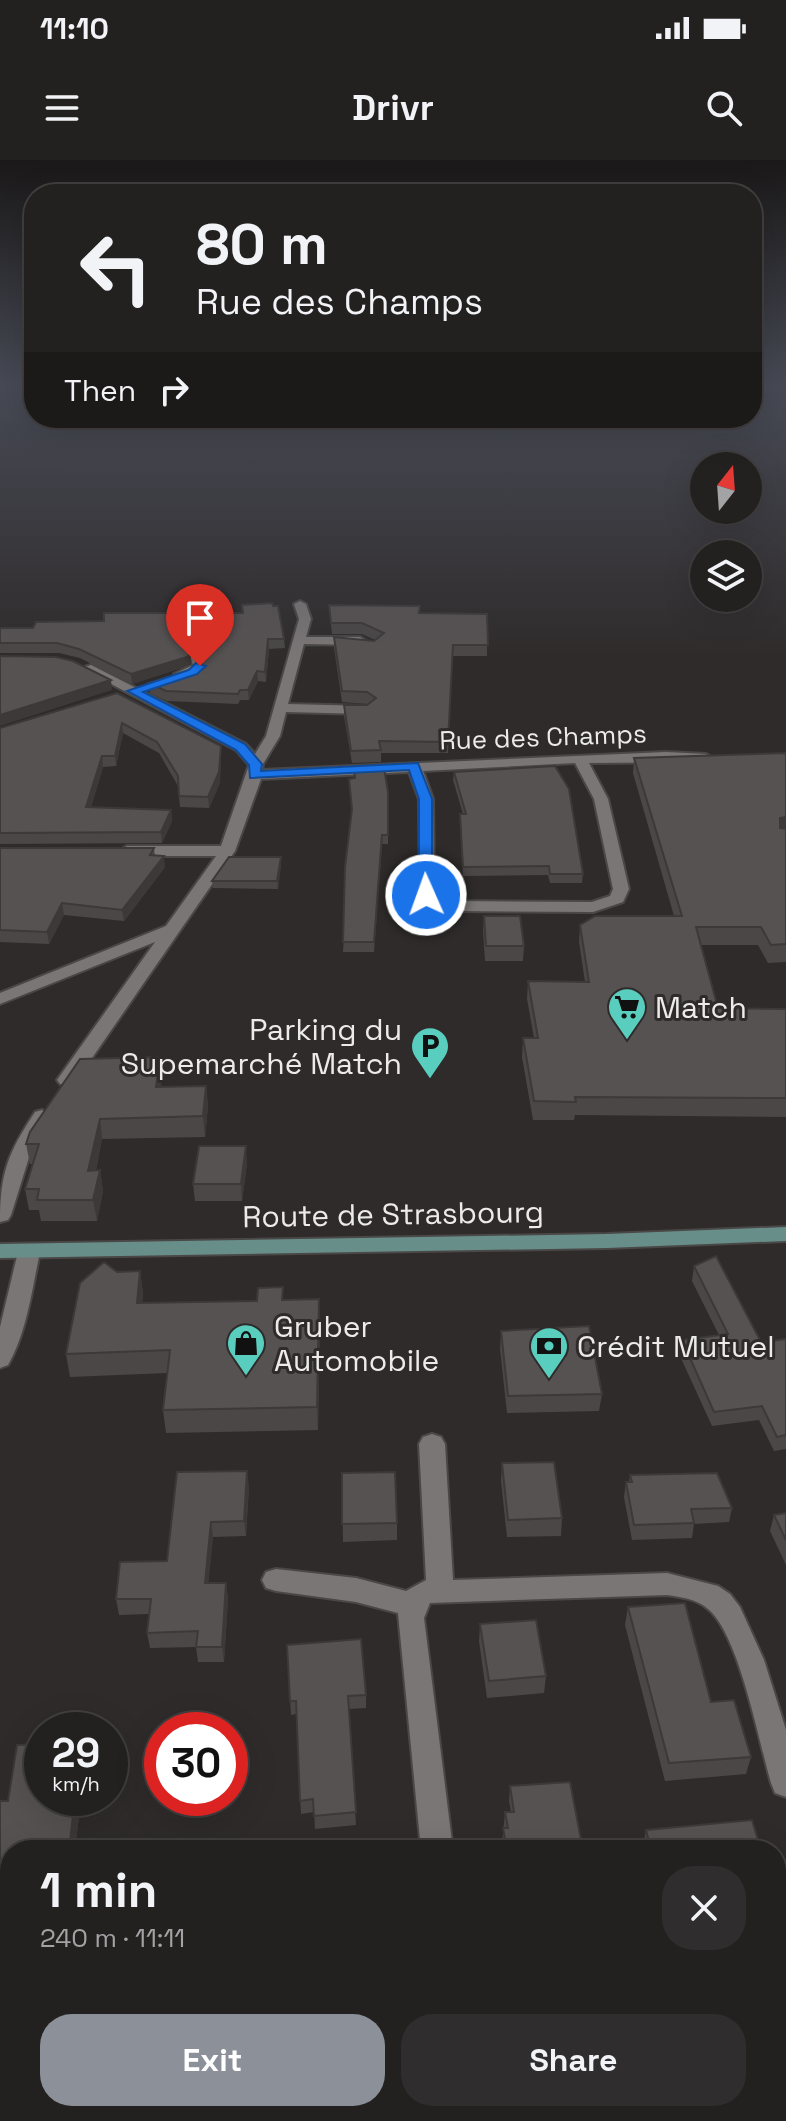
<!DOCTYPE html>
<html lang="en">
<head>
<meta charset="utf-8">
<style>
  :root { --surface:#232020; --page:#2f2d2d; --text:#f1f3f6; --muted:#a3a3a5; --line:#403e3e; --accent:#8c9099 }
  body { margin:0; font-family:"Space Grotesk",sans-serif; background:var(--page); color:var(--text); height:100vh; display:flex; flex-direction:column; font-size:30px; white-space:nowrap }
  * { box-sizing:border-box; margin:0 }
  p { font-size:26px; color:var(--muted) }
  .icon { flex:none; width:44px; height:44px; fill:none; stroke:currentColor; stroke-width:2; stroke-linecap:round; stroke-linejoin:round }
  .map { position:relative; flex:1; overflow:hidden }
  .drawer { position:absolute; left:0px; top:1680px; width:786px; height:282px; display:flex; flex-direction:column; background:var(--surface); border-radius:32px 32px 0 0; box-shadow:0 8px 32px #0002,0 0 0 2px var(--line) }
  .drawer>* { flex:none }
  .guide { position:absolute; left:24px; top:24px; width:738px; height:244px; border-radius:32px; box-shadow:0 8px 32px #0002,0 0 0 2px var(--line); background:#232020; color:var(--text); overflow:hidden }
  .needle { width:52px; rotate:17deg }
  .buttons { position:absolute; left:690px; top:292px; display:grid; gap:16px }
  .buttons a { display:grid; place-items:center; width:72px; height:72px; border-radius:50%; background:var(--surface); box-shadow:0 8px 32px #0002,0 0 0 2px var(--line); font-size:40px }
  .speed { position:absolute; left:24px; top:1552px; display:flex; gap:16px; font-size:40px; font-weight:700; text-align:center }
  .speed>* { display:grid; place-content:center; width:104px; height:104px; border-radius:50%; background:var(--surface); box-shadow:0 8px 32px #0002,0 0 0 2px var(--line); line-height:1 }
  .speed small { font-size:20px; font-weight:400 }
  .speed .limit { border:12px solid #d22; background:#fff; color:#111 }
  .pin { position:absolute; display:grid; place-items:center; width:68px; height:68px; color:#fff; margin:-82px -34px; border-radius:50% 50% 50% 0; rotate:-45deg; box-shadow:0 0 8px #0007 }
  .pin .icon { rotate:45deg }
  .me { position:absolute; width:88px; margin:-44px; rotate:358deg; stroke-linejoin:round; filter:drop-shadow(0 0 6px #0008) }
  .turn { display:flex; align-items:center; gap:28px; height:168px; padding:0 40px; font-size:36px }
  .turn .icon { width:104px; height:104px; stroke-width:2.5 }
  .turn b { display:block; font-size:56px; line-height:68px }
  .then { display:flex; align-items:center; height:76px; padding:0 40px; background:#0003; gap:16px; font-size:30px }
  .round { display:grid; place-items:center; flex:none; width:84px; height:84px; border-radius:32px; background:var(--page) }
  .headline { display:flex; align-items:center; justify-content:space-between; height:136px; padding:0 40px }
  h1 { font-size:48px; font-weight:700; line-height:60px }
  .button { display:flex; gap:16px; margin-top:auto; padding:16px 40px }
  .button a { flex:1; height:92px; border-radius:32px; background:var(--accent); color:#fff; font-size:32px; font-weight:700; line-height:92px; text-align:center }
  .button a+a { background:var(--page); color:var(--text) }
  .status { display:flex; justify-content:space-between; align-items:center; height:56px; padding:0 40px; background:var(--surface); direction:ltr }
  .status svg { height:22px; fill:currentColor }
  header { display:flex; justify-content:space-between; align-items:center; height:104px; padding:0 40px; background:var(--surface); font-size:36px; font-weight:700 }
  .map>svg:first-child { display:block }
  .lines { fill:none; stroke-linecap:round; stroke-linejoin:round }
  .street-casing { stroke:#4a4747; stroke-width:4 }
  .secondary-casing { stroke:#4a4747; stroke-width:4 }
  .street { fill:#7b7676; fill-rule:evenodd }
  .secondary { fill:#678e89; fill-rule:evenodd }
  .wall { fill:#4b4747 }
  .shaded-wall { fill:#3d3939 }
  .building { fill:#575252; stroke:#3d3939; stroke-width:2 }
  .route { fill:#1a73e8; stroke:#114b97; stroke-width:2 }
  .labels { text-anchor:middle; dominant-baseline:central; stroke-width:6; stroke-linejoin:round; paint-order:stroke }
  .far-street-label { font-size:26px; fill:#edeaea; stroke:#2f2b2b }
  .poi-label { font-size:30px; fill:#edeaea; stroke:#2f2b2b; text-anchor:start }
  .street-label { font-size:30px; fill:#edeaea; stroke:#2f2b2b }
</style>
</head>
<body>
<div class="status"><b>11:10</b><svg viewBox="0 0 49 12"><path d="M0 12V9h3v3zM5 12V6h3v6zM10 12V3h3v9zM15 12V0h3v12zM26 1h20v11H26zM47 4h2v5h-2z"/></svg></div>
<header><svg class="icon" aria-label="menu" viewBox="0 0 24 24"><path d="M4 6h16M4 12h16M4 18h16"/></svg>Drivr<svg class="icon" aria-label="search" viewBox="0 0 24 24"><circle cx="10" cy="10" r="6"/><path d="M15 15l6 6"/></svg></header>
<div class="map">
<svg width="786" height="1961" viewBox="0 0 786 1961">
  <rect width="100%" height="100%" fill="#2f2b2b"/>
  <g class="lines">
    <defs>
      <g id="street">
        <path d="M300 441 306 444 311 459 306 477H360L366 481 360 485 304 484 288 544 367 546 373 550 367 554 286 552 280 576 263 604 262 610 666 592 706 594 713 598 706 602 589 603 608 639 629 729 623 742 593 752 455 751 420 738 419 639 409 612 261 619 235 691 74 924H60L57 920 155 782 0 844V833L166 766 216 696H127L119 691 127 686H221L249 605 236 590 81 508 91 505 246 584 255 594 266 576 299 459 294 444ZM575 603 594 639 613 729 610 736 592 742 457 741 434 732 433 639 423 611Z"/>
        <path d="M194 485 200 489 206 506 182 520H174V514L193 505 188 489Z"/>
        <path d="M42 950 52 956 31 991 11 1055 8 1060 0 1062C0 1013 8 993 35 952Z"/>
        <path d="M29 1085 37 1087 40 1092C32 1129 27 1172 8 1205L0 1208V1167L18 1092 21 1087Z"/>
        <path d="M432 1274 441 1277 445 1284 453 1420 667 1413 718 1426 730 1434 740 1447 764 1500 786 1570V1637L775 1633 771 1623C759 1582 739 1474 708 1449 697 1439 681 1437 667 1435L430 1443 424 1458 453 1690H421L398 1453 356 1442 276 1431 266 1428 262 1420 266 1412 276 1409 356 1418 406 1431 426 1420 419 1284 423 1277Z"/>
        <path d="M786 1784V1818L776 1822V1788Z"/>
        <path d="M445 1952H481L482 1961H446Z"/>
      </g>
      <path id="secondary" d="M786 1067V1081L607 1088 0 1098V1084L607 1074Z"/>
    </defs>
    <!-- street casing -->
    <use href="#street" class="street-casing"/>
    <!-- secondary casing -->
    <use href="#secondary" class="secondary-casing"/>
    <!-- street -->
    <use href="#street" class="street"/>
    <!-- secondary -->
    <use href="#secondary" class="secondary"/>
  </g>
  <!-- wall -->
  <g class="wall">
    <path d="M329 445 420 453 487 454V496H452L448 593H381V602L352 603 344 556V545H367L368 544 342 542 334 488V477L374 481 375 480 362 474H332Z"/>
    <path d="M0 468H33L284 479 285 488 269 489 266 522 258 521 249 540H240L238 544 167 541 150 533 149 523 199 507 207 497 199 483 188 487 191 502 187 506 132 524 80 498 59 493H0Z"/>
    <path d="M117 533 221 586 220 623 209 648 180 647 178 626 159 593 123 573 116 606 103 607 91 647 171 650 172 661 162 683 0 684V568Z"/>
    <path d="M786 593V802L768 803 758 785H701L718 848 786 849V957L575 955 574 960H533L522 897 523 878H534L527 839 528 821 585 822 579 782 580 765 674 756 633 613 634 598Z"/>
    <path d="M354 609 388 632V684H382L374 792H343L352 652 349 619 354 618Z"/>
    <path d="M454 612 583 714 582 723H550L548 715 463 716 460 663V654H463L453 620Z"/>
    <path d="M0 688H154L155 696 165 707 124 761 64 755 49 784 0 782Z"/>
    <path d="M281 697V704L278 729 213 728 212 721Z"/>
    <path d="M484 756 524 786 523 801H485L483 771Z"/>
    <path d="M162 917 161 926H206L208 946 205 977 102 979 96 1010H100L103 1031 97 1061H41L39 1050H29L25 1029 33 1004H30L26 984Z"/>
    <path d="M247 1003 242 1041H195L193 1024Z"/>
    <path d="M694 1106 761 1182 786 1179V1289L774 1291 759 1260 712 1266 679 1194 682 1180 719 1175 692 1121Z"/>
    <path d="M140 1111 143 1133 142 1143 284 1140 320 1162 318 1270 166 1273 163 1250 167 1213 70 1217 66 1194 117 1112Z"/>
    <path d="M501 1171 602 1234 599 1251 507 1253 500 1189Z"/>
    <path d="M502 1303 562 1358 561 1376 507 1377 501 1321Z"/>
    <path d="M342 1313 397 1363V1380L343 1382Z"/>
    <path d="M630 1315 732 1348 729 1362 694 1364 692 1378 632 1380 624 1337 626 1322H629Z"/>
    <path d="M249 1326 246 1376 213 1377 208 1423H226L228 1438 224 1502H198L196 1487 150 1488 147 1473 149 1454 119 1455 116 1439 167 1401Z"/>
    <path d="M786 1353V1405L770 1371 774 1355Z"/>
    <path d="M628 1447 751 1597 746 1614 665 1621 625 1465Z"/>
    <path d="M480 1464 546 1516 544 1533 487 1538 479 1481Z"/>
    <path d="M287 1485 366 1535V1548L349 1549 356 1665 315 1669 314 1652 301 1654 296 1554 291 1555Z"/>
    <path d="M510 1626 583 1690H503L502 1683 505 1652H511L509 1641Z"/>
    <path d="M42 1638H81L75 1690H10V1786L0 1787V1641Z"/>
    <path d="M646 1670 761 1690H644L643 1685Z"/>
    <path d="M531 1952H632L633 1961H533Z"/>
    <path d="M694 1952H776L786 1961H696Z"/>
  </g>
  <!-- shaded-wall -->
  <g class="shaded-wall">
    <path d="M198 474 199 483 185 488 184 478Z"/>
    <path d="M268 479 269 489 266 522 265 512Z"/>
    <path d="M191 493V502L187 506 132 524 131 514Z"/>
    <path d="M257 511 258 521 249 540 248 530Z"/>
    <path d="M111 520 112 530 0 566V555Z"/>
    <path d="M122 563 123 573 116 606 115 596Z"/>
    <path d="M221 586 220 623 209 648 208 637Z"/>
    <path d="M102 596 103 607 88 658 86 647Z"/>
    <path d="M171 650 172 661 162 683 161 672Z"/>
    <path d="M786 657V672L778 674 780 658Z"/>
    <path d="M382 675V684L374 792V782Z"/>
    <path d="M164 696 165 707 124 761 122 750Z"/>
    <path d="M281 697V704L278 729 277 721Z"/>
    <path d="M62 743 64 755 49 784 47 772Z"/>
    <path d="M160 897 162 917 158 947 156 927Z"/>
    <path d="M206 926 208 946 205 977 203 956Z"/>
    <path d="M100 959 102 979 91 1031 88 1011Z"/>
    <path d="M246 986 247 1003 242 1041 241 1024Z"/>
    <path d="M100 1010 103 1031 97 1061 93 1040Z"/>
    <path d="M140 1111 143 1133 140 1166 137 1143Z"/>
    <path d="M319 1139 320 1162 318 1270 317 1247Z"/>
    <path d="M247 1311 249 1326 246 1376 244 1361Z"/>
    <path d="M211 1362 213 1377 207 1439 205 1423Z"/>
    <path d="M226 1423 228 1438 224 1502 222 1487Z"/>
    <path d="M75 1638H81L75 1690H69Z"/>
  </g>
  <!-- building -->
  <g class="building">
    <path d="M272 443 273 446H278L284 479H268L265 512 257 511 248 530H240L238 534 166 531 149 523 199 507 209 494 198 474 184 478 191 493 187 497 131 514 79 489 57 483H0V468H33L36 462 104 461V453H243L242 445Z"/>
    <path d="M329 445 420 446 419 453 487 454 488 485H453L448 582 379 581 381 590 351 591 344 545H367L376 538 367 532 342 531 334 477 374 481 384 473 362 463H331Z"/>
    <path d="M0 496 56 497 73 501 111 520 0 555Z"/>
    <path d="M117 533 221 586 219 612 208 637 179 636 178 616 157 582 122 563 115 596H102L86 647 171 650 161 672 0 673V568Z"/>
    <path d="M786 593V657L780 658V668L786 669V784L771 785 761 767H696L718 848 786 849V938L575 937 576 942 534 941 523 878H538L528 821 589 822 580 765 595 756H682L634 598Z"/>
    <path d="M555 606 569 629 583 714H550L549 706 463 707 460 654H466L454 612Z"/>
    <path d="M384 608 388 632V675H382L374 782H343L345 707 352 649 349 619 355 618 354 609Z"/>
    <path d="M0 688H154L150 695 164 696 122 750 62 743 47 772 0 770Z"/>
    <path d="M229 697H281L277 721H212Z"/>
    <path d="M484 756H520L524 786H486Z"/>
    <path d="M160 897 156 927 206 926 203 956 100 959 88 1011 100 1010 93 1040H37L39 1029H25L39 984H26L30 972 80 899Z"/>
    <path d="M199 986H246L241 1024H193Z"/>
    <path d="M716 1096 761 1182 786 1179V1275L777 1277 762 1246 714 1252 682 1180 728 1174 694 1106Z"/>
    <path d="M104 1102 117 1112 140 1111 137 1143 257 1141 258 1128 283 1127 282 1140 319 1139 317 1247 163 1250 170 1190 66 1194 80 1123Z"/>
    <path d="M589 1166 602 1234 508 1236 501 1171Z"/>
    <path d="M554 1302 562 1358 508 1360 502 1303Z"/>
    <path d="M247 1311 244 1361 211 1362 205 1423H226L222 1487H196L198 1471 147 1473 151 1439H116L120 1402 167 1401 177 1312Z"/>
    <path d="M395 1312 397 1363 342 1364V1313Z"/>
    <path d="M717 1313 732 1348 691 1349 694 1363 634 1365 626 1322H632L630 1315Z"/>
    <path d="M786 1353V1380L774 1355Z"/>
    <path d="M685 1443 711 1542 734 1540 751 1597 669 1603 628 1447Z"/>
    <path d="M536 1460 546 1516 489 1521 480 1464Z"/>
    <path d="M361 1479 366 1535 348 1536 356 1652 314 1656 313 1639 300 1641 296 1541H290L287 1485Z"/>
    <path d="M42 1584V1638H75L69 1690H10V1770H0V1641H8L17 1585Z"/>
    <path d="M570 1622 583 1690H507L503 1668H508L505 1652H514L510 1626Z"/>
    <path d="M752 1660 761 1690H651L646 1670Z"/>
    <path d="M776 1860 786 1895V1961H704L702 1952H776Z"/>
    <path d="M255 1952H356L357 1961H255Z"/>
    <path d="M536 1952H632L633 1961H537Z"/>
  </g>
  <!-- sky -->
  <linearGradient id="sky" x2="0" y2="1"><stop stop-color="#1a1818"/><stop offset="0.45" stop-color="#474a55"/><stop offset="1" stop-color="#474a55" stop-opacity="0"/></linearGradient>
  <rect width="786" height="500" fill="url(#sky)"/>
  <!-- route -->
  <path class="route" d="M196 503 206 506 197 514 143 532 245 584 262 604 261 611 418 603 432 639V738H421L419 735V639L409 610 250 618 249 605 236 590 127 531 189 510Z"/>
  <!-- icons -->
  <defs>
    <symbol id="supermarket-pin" viewBox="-11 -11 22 30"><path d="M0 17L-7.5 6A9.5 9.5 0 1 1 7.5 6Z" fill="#59cebf" stroke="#2f2b2b"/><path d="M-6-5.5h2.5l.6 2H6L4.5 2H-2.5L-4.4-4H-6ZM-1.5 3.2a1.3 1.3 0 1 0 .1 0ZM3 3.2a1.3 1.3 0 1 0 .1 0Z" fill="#111"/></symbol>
    <symbol id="parking-pin" viewBox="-11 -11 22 30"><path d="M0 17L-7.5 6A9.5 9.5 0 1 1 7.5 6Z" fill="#59cebf" stroke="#2f2b2b"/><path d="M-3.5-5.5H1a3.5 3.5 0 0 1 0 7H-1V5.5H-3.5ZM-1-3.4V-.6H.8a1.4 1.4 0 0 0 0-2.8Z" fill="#111"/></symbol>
    <symbol id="shop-pin" viewBox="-11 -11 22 30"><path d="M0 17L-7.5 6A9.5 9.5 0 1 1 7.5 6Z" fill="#59cebf" stroke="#2f2b2b"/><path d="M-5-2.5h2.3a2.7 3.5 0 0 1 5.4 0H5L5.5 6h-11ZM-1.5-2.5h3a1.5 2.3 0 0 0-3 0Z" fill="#111"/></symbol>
    <symbol id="bank-pin" viewBox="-11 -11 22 30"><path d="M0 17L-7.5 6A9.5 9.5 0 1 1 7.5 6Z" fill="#59cebf" stroke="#2f2b2b"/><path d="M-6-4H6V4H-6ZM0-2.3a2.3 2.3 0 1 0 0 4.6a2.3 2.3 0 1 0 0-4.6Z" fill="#111"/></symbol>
  </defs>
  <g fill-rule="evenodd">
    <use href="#supermarket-pin" x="605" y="825" width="44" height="60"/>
    <use href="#parking-pin" x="408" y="864" width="44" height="60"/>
    <use href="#shop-pin" x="224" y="1161" width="44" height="60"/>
    <use href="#bank-pin" x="527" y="1164" width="44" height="60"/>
  </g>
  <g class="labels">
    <!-- far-street labels -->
    <g class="far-street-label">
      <text transform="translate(543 577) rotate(-2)">Rue des Champs</text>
    </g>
    <!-- poi labels -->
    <g class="poi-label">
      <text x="655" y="847">Match</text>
      <text x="402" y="869" text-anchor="end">Parking du<tspan x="402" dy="34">Supemarché Match</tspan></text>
      <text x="274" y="1166">Gruber<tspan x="274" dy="34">Automobile</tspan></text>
      <text x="577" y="1186">Crédit Mutuel</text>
    </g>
    <!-- street labels -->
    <g class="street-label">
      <text transform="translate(393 1054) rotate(-1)">Route de Strasbourg</text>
    </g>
  </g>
</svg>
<div class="buttons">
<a><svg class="needle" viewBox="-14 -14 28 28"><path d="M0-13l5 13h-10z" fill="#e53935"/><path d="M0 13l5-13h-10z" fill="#a3a3a5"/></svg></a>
<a><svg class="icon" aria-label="layers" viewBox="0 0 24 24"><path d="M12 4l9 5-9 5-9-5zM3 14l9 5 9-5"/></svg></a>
</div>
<div class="speed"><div>29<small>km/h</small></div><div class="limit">30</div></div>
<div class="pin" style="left:200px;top:506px;background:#d93025"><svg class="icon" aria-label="arrive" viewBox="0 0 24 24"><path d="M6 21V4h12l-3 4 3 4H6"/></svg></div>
<svg class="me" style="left:426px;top:735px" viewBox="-20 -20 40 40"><circle r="17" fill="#1a73e8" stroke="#fff" stroke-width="3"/><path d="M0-11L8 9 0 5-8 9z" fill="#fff"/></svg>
<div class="guide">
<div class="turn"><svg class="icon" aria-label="left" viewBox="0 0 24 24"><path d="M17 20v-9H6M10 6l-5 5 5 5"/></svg><div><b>80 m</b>Rue des Champs</div></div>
<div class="then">Then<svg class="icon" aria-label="right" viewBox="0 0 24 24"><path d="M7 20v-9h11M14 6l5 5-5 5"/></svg></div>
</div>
<section class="drawer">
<div class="headline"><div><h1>1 min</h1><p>240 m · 11:11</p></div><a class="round"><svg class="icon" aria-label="close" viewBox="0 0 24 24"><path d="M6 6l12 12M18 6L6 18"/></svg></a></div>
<div class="button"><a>Exit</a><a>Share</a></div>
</section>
</div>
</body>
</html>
